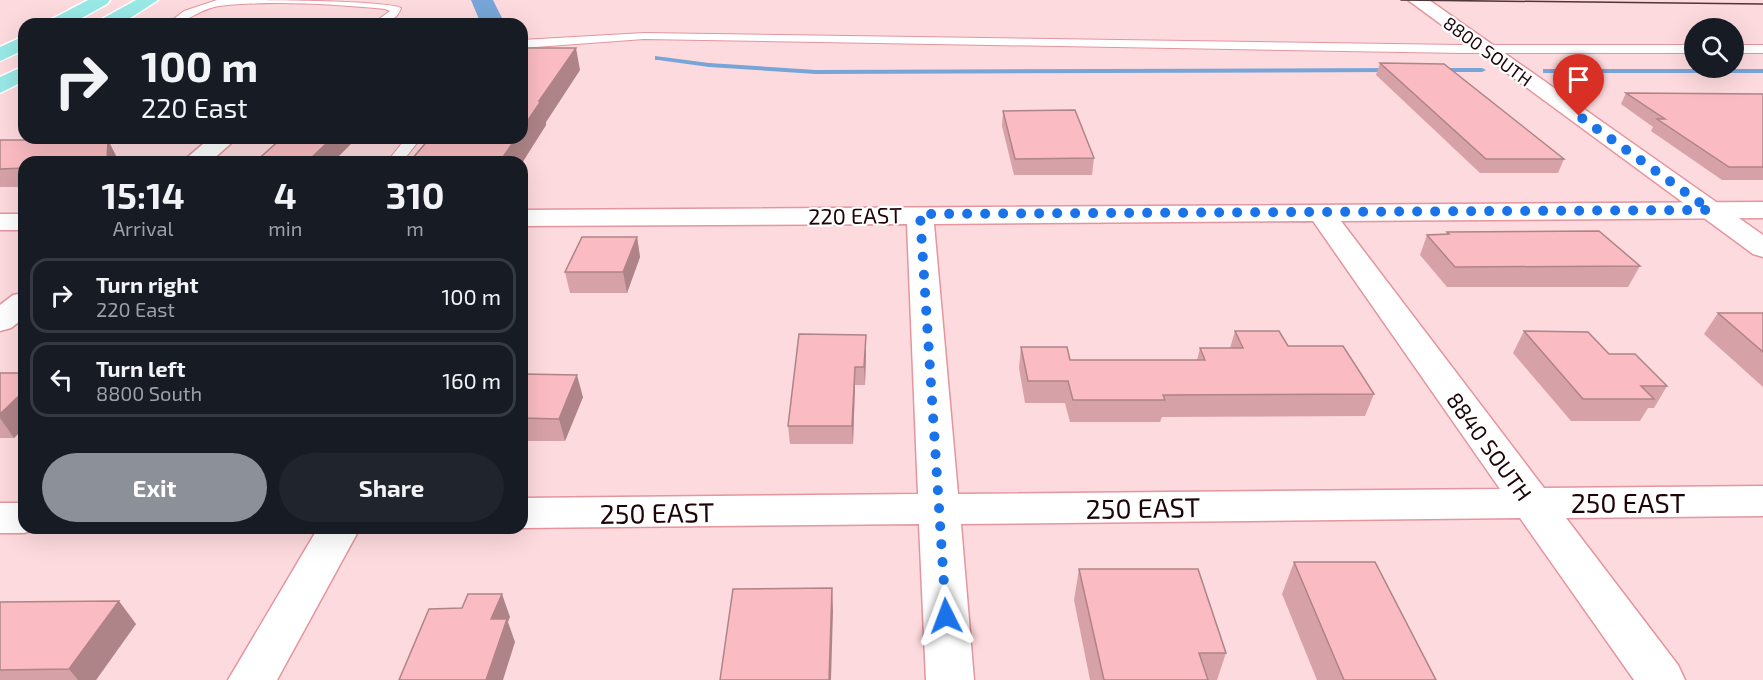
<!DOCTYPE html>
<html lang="en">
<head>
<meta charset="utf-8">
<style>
  :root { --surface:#171b24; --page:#20242c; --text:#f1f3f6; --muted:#9ea1a6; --line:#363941; --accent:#8c9099 }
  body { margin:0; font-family:"Exo 2",sans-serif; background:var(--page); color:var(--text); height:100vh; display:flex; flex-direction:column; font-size:22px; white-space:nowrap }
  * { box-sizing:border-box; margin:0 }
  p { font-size:20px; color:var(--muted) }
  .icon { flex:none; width:33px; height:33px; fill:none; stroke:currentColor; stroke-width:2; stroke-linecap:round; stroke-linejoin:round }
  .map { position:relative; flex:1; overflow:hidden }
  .details { position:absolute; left:18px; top:156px; width:510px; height:378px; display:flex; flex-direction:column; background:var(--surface); border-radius:18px; box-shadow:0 6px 24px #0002 }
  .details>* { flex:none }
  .banner { position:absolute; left:18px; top:18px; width:510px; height:126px; border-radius:18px; box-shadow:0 6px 24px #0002; background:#171b24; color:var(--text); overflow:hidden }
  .fabs { position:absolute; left:1684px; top:18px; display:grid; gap:12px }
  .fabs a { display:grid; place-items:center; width:60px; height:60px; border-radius:50%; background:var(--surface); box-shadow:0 6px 24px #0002; font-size:30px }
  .pin { position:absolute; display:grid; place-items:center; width:51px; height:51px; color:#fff; margin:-62px -26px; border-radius:50% 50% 50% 0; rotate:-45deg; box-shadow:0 0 6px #0007 }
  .pin .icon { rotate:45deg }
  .me { position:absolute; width:66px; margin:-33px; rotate:357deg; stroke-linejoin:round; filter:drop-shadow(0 0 4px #0008) }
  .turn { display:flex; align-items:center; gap:21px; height:126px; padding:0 24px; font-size:27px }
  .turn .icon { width:78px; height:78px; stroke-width:2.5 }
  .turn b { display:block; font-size:42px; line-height:51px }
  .eta { display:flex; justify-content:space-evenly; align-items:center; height:102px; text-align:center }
  .eta b { font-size:36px; font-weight:700; line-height:42px }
  .cta { display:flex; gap:12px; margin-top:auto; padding:12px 24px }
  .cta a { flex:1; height:69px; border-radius:36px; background:var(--accent); color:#fff; font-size:24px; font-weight:700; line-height:69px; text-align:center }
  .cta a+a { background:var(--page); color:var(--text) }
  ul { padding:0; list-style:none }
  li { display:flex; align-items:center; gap:18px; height:75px; margin:0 12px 9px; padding:0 12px; border:3px solid var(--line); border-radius:18px }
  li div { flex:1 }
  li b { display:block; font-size:22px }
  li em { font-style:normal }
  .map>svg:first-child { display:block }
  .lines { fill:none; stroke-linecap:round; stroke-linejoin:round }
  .stream { fill:#78a5d8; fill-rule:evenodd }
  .canal { fill:#78a5d8; fill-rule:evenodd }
  .lane-casing { stroke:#e4959e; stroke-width:2 }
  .street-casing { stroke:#e4959e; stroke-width:3 }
  .secondary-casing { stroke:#e4959e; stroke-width:3 }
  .primary-casing { stroke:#fff; stroke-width:3 }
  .lane { fill:#fff; fill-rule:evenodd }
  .street { fill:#fff; fill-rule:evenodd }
  .secondary { fill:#fff; fill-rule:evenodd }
  .primary { fill:#98e9e6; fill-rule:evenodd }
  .tram { stroke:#503539; stroke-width:1.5 }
  .wall { fill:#d7a2a7 }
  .shaded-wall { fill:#af8488 }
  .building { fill:#fabcc2; stroke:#af8488; stroke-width:1.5 }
  .route { stroke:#1a73e8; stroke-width:10; stroke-dasharray:0 18 }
  .labels { text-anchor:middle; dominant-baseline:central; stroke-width:4.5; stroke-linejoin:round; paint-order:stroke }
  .far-street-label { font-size:18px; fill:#1d0408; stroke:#fff }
  .street-label { font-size:22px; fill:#1d0408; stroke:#fff }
  .near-street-label { font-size:27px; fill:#1d0408; stroke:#fff }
</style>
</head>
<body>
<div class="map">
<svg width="1763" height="680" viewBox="0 0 1763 680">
  <rect width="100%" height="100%" fill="#fddadd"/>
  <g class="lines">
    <!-- stream -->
    <g class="stream">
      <path d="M655 56 709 63 816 70 1394 68 1398 70 1394 72 816 74 709 67 658 60H655Z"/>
      <path d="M1435 68H1482L1486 70 1482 72H1438L1434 70Z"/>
      <rect x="1543" y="69" width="220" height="4"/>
    </g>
    <!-- canal -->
    <path class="canal" d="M471 0H493L505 24H481Z"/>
    <defs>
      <g id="lane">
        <path d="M217 0C249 0 383 0 401 8 397 21 384 24 372 24L390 11 385 9C334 4 269 0 219 6 199 9 186 24 167 24L184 11Z"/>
        <path d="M644 33 1461 45H1695V53H1461L644 39 522 48V40Z"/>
        <rect x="1734" y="45" width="29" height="8"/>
        <path d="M406 138H421L402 162H387Z"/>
      </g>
      <g id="street">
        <path d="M210 138H237L210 162H182Z"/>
        <path d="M1763 202V218L1341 221 1544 488 1763 486V516L1566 518 1678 665 1685 680H1634L1520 518 961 524 974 680H926L919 524 522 528V498L918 494 907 224 522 226V210ZM1313 221 1500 489 958 494 934 224Z"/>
        <rect x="0" y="214" width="24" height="16"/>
        <path d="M24 293V318L11 328 0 331V305L13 295Z"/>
        <path d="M0 503H24V528L38 529 24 533H0Z"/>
        <path d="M318 528H360L277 680H228Z"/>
      </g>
      <path id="secondary" d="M1408 0H1429L1763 235V257L1753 254Z"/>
      <g id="primary">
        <path d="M88 0H110L107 4 71 24H48L50 20Z"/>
        <path d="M136 0H158L121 24H98L100 20Z"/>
        <path d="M24 36V50L0 61V47Z"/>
        <path d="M24 66V81L0 93V77Z"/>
      </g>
    </defs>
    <!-- lane casing -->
    <use href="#lane" class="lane-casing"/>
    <!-- street casing -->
    <use href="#street" class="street-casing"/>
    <!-- secondary casing -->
    <use href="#secondary" class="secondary-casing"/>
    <!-- primary casing -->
    <use href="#primary" class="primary-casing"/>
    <!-- lane -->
    <use href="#lane" class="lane"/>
    <!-- street -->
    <use href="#street" class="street"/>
    <!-- secondary -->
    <use href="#secondary" class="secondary"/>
    <!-- primary -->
    <use href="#primary" class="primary"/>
    <!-- tram -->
    <path class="tram" d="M1401 0 1763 4"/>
  </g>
  <!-- wall -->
  <g class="wall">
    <path d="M1380 63 1564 159 1558 173H1480L1376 75Z"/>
    <path d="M580 70 546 122V125L522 163V162H412L411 160Z"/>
    <path d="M1626 93 1763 94V180H1722L1651 131 1653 127 1621 104Z"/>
    <path d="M1003 111 1094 158 1092 175H1014L1002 126Z"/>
    <path d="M0 140H108L117 158 24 162V187H0Z"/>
    <path d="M1447 232 1640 266 1628 287H1447L1420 255 1427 235 1446 234Z"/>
    <path d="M637 237 640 257 627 293H570L565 272Z"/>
    <path d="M1718 313H1763V387L1704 334Z"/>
    <path d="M1235 331 1288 346 1374 394 1365 416 1162 417 1160 422H1070L1065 403H1025L1019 368 1021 347 1070 360H1197L1200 348H1230Z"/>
    <path d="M1524 331 1609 354 1667 386 1654 408H1648L1640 421H1571L1513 353Z"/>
    <path d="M866 352 865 385H855L853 444H790L788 426Z"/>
    <path d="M0 373H24V428L14 438H0Z"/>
    <path d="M522 374 583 397 565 441H522Z"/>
    <path d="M1294 562 1436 680H1317L1282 594Z"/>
    <path d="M1079 569 1226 653 1217 680H1090L1074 600Z"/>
    <path d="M0 602 136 624 96 680H0Z"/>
  </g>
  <!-- shaded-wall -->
  <g class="shaded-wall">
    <path d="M576 48 580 70 546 122V125L522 163V162H502L501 160 516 138H522V129L539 101Z"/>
    <path d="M332 138H357L333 162H307Z"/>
    <path d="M108 140 117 158V162H107Z"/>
    <path d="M637 237 640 257 627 293 623 272Z"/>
    <path d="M866 335V352L865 385 864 367Z"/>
    <path d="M855 367V385L853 444 852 426Z"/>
    <path d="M577 375 583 397 565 441 559 419Z"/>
    <path d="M24 391V428L14 438 0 418V414Z"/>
    <path d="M832 588 833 611 831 680H829Z"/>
    <path d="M502 594 510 617 508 622 515 642 503 680H486L491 619Z"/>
    <path d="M119 601 136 624 96 680H78L69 669Z"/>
  </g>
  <!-- building -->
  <g class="building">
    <path d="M522 48H576L539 101H541L522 129Z"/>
    <path d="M1380 63 1444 64 1564 159H1486Z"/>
    <path d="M1626 93 1763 94V167H1729L1657 119H1665Z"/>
    <path d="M1075 110 1094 158 1015 159 1003 111Z"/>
    <path d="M282 138H332L307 162H255Z"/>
    <path d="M430 138H516L501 160H411Z"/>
    <path d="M0 140H108L107 162H24V168L0 169Z"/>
    <path d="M1599 231 1640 266 1455 267 1427 235 1449 234 1447 232Z"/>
    <path d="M582 237H637L623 272H565Z"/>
    <path d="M1718 313H1763V352Z"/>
    <path d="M1235 331H1279L1288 346H1343L1374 394 1163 395 1165 400H1073L1068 381H1028L1021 347H1067L1070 360H1205L1200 348H1243Z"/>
    <path d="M1524 331 1588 332 1609 354H1635L1667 386H1641L1654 399H1583Z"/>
    <path d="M799 334 866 335 864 367H855L852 426H788Z"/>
    <path d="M0 373H24V391L0 414Z"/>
    <path d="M522 374 577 375 559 419 522 418Z"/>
    <path d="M1294 562H1375L1436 680H1344Z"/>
    <path d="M1079 569H1198L1226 653H1199L1208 680H1104Z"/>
    <path d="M832 588 829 680H720L733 589Z"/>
    <path d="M468 594H502L491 619H507L486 680H399L429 609 462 608Z"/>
    <path d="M119 601 69 669 0 670V602Z"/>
  </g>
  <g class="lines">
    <!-- route -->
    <path class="route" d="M946 616 920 214 1710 210 1579 116"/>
  </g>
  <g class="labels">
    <!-- far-street labels -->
    <g class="far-street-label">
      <text transform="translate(1488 51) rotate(36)">8800 SOUTH</text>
    </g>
    <!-- street labels -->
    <g class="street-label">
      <text transform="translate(855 215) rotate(-1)">220 EAST</text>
      <text transform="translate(1490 446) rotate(54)">8840 SOUTH</text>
    </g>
    <!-- near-street labels -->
    <g class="near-street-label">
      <text x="1628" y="502">250 EAST</text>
      <text transform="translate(1143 507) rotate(-1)">250 EAST</text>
      <text transform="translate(657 512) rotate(-1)">250 EAST</text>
    </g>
  </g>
</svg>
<div class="fabs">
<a><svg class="icon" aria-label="search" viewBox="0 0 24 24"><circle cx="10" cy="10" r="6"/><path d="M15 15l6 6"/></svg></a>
</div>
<div class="pin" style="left:1579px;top:116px;background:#d93025"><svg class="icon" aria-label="arrive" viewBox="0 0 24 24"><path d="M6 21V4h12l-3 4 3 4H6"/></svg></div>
<svg class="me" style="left:946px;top:616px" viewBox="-20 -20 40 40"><path d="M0-17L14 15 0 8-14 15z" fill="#1a73e8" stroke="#fff" stroke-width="4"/></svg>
<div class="banner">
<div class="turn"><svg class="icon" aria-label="right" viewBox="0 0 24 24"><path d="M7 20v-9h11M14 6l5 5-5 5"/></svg><div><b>100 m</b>220 East</div></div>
</div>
<section class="details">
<div class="eta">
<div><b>15:14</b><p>Arrival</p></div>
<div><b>4</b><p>min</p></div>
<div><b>310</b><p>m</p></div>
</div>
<ul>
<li><svg class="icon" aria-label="right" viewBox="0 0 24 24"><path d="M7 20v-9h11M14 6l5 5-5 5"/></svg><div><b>Turn right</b><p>220 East</p></div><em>100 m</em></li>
<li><svg class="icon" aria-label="left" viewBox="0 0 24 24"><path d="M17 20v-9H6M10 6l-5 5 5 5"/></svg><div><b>Turn left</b><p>8800 South</p></div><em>160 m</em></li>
</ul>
<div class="cta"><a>Exit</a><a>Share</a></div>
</section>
</div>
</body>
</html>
